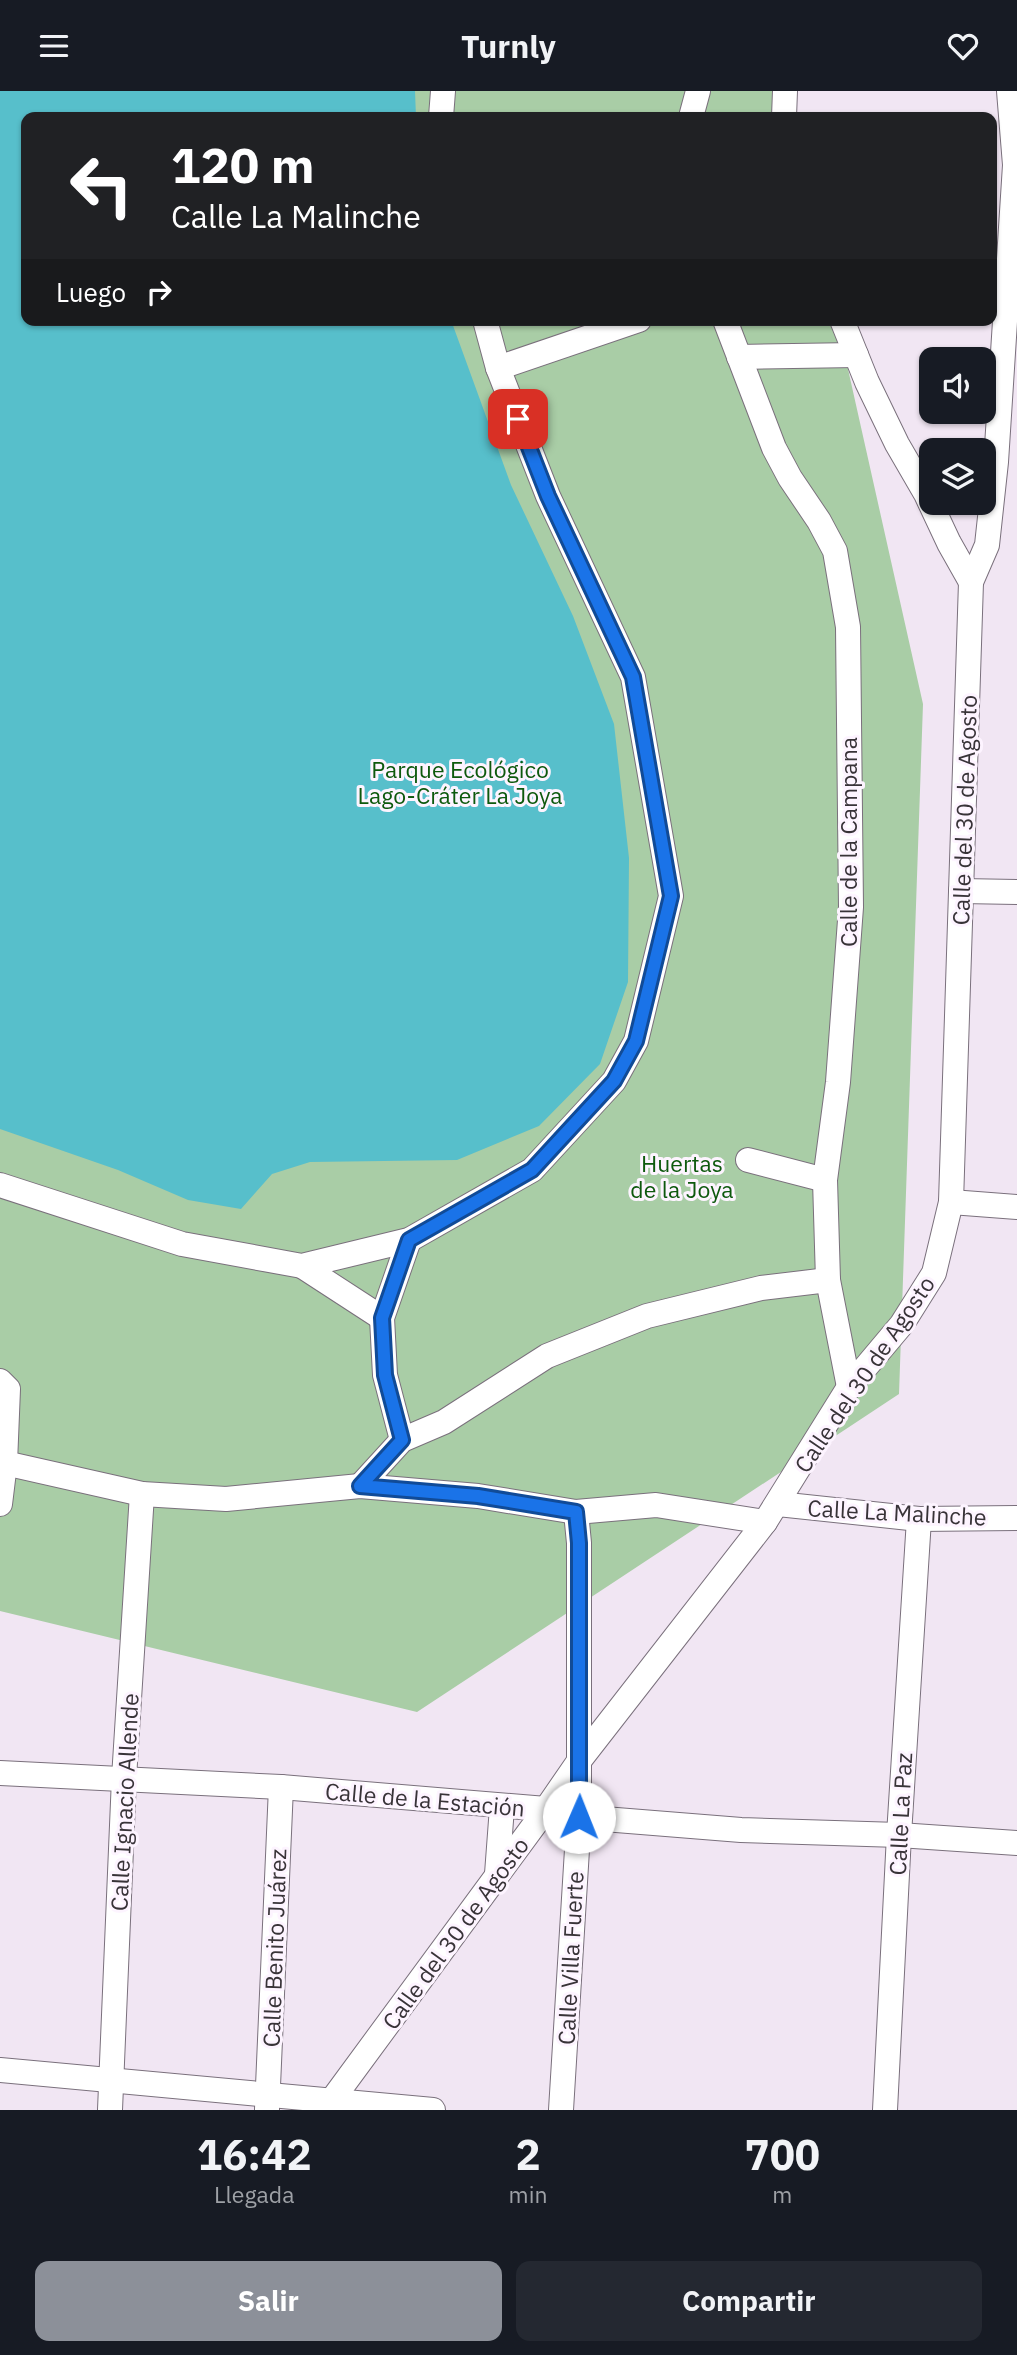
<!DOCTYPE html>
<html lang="es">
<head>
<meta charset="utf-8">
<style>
  :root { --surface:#171b24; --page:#242831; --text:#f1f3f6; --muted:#9ea1a6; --accent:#8c9099 }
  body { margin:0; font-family:"IBM Plex Sans",sans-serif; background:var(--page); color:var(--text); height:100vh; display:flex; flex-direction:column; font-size:26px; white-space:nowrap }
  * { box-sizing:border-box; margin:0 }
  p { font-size:23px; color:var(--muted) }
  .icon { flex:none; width:38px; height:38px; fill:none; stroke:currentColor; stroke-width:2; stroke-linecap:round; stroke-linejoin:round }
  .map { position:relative; height:2019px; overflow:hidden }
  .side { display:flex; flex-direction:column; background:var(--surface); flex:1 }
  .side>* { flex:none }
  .top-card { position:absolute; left:21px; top:21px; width:976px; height:214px; border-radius:14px; box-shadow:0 2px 5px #0004; background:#202124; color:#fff; overflow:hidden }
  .buttons { position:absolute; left:919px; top:256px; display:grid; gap:14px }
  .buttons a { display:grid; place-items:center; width:77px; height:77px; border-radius:14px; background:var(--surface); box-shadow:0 2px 5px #0004; font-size:35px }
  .pin { position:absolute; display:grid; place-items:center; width:60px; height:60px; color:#fff; margin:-30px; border-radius:14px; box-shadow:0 4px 10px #0006 }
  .me { position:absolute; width:77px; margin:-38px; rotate:1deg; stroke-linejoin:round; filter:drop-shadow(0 0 5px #0008) }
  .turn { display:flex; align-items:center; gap:24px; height:147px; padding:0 35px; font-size:32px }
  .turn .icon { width:91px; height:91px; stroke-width:2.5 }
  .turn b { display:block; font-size:49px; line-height:60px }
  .then { display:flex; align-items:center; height:66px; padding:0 35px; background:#0003; gap:14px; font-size:26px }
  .eta { display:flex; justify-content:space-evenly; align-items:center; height:119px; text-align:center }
  .eta b { font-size:42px; font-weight:700; line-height:49px }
  .action { display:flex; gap:14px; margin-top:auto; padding:14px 35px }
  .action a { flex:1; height:80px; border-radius:14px; background:var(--accent); color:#fff; font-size:28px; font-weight:700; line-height:80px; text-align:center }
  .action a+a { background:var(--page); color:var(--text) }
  header { display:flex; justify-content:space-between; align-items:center; height:91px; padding:0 35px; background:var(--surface); font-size:32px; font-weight:700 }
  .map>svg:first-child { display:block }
  .green { fill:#a9cda6 }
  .water { fill:#57bfcb }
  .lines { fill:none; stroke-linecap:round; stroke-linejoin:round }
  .minor-casing { stroke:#7a707c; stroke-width:26 }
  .minor { stroke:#fff; stroke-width:24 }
  .route-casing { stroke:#114b97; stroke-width:18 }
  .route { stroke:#1a73e8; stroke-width:12 }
  .labels { text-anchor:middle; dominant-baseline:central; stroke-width:6; stroke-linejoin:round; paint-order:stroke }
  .park-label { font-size:23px; fill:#0d590d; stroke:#fdf4ff }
  .street-label { font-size:23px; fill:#383338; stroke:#fdf4ff }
</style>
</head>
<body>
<header><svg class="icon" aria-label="menu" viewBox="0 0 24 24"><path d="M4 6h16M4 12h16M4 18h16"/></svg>Turnly<svg class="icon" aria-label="heart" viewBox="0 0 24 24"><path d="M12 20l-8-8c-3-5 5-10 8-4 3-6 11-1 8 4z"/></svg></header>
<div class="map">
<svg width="1017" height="2019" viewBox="0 0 1017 2019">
  <rect width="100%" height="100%" fill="#f1e6f3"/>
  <!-- green -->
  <path class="green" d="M0 0H785L791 26H26V229H837L923 613 899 1303 417 1621 0 1520Z"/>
  <!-- water -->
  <path class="water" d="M0 0H415L416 26H26V229H451L511 394 573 525 614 633 629 767 628 891 600 973 539 1035 457 1069 310 1071 272 1083 241 1118 188 1109 118 1079 0 1038Z"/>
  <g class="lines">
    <defs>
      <g id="minor">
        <path d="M441 26 443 0"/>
        <path d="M691 26 698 0"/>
        <path d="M784 26 785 0"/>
        <path d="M725 229 774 357 790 387 819 430 835 460 848 536 851 816 838 991 825 1089 828 1189 849 1296"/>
        <path d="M842 229 867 291 897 353 926 403 949 452 971 491"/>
        <path d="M739 266 856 264"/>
        <path d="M498 277 639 229"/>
        <path d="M961 800 1017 801"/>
        <path d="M748 1069 825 1089"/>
        <path d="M0 1094 182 1153 302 1175 409 1149 532 1079 614 990 636 950 671 805 633 586 548 405 498 277 485 229"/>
        <path d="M951 1111 1017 1116"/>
        <path d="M302 1175 382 1227"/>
        <path d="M0 1290 8 1298 5 1372 0 1413"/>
        <path d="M402 1349 385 1284 382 1227 409 1149"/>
        <path d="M0 1371 142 1403 226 1408 360 1395 478 1405 576 1421 656 1414 765 1431"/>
        <path d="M360 1395 402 1349 444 1331 547 1265 647 1225 761 1197 828 1189"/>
        <path d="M778 1413 919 1428 1017 1427"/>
        <path d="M0 1682 281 1696 546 1718 579 1726 741 1739 899 1744 1017 1752"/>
        <path d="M497 1783 502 1716"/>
        <path d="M0 1979 433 2019"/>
        <path d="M332 2009 546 1718 579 1670 765 1431 849 1296 902 1233 934 1182 951 1111 971 491 987 454 996 371 1015 74 1009 0"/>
        <path d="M267 2018 281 1696"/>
        <path d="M110 2019 124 1687 142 1403"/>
        <path d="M561 2019 579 1726V1452L576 1421"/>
        <path d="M885 2019 899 1744 919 1428"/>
      </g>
    </defs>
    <!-- minor casing -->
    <use href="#minor" class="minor-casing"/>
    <!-- minor -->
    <use href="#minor" class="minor"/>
  </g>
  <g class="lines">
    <defs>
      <path id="route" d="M518 328 548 405 633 586 671 805 636 950 614 990 532 1079 409 1149 382 1227 385 1284 402 1349 360 1395 478 1405 576 1421 579 1452V1726"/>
    </defs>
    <!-- route casing -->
    <use href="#route" class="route-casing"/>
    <!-- route -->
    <use href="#route" class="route"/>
  </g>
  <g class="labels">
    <!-- park labels -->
    <g class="park-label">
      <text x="460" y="678">Parque Ecológico<tspan x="460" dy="26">Lago-Cráter La Joya</tspan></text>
      <text x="682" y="1072">Huertas<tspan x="682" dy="26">de la Joya</tspan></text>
    </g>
    <!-- street labels -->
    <g class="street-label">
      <text transform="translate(964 719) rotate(-88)">Calle del 30 de Agosto</text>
      <text transform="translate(848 751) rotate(-90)">Calle de la Campana</text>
      <text transform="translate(864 1283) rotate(-56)">Calle del 30 de Agosto</text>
      <text transform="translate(897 1421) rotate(3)">Calle La Malinche</text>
      <text transform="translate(425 1708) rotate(5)">Calle de la Estación</text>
      <text transform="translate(124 1711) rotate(-87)">Calle Ignacio Allende</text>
      <text transform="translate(900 1723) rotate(-87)">Calle La Paz</text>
      <text transform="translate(455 1842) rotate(-54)">Calle del 30 de Agosto</text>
      <text transform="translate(274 1857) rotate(-88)">Calle Benito Juárez</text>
      <text transform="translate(570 1867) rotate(-87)">Calle Villa Fuerte</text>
    </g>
  </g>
</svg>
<div class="buttons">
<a><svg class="icon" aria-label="sound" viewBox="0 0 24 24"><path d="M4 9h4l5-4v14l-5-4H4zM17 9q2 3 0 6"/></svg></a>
<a><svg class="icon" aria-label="layers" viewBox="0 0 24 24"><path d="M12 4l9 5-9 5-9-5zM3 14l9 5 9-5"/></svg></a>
</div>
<div class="pin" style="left:518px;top:328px;background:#d93025"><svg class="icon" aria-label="arrive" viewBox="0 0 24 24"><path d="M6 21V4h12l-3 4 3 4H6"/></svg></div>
<svg class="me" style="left:579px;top:1726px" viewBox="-20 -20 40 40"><circle r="19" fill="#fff"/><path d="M0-13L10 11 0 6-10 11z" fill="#1a73e8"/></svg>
<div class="top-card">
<div class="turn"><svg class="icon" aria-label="left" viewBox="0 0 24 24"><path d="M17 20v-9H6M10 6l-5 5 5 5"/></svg><div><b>120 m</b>Calle La Malinche</div></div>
<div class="then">Luego<svg class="icon" aria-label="right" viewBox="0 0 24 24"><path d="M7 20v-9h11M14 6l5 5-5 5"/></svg></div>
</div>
</div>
<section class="side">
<div class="eta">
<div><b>16:42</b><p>Llegada</p></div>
<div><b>2</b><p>min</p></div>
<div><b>700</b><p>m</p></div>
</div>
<div class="action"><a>Salir</a><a>Compartir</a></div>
</section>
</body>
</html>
